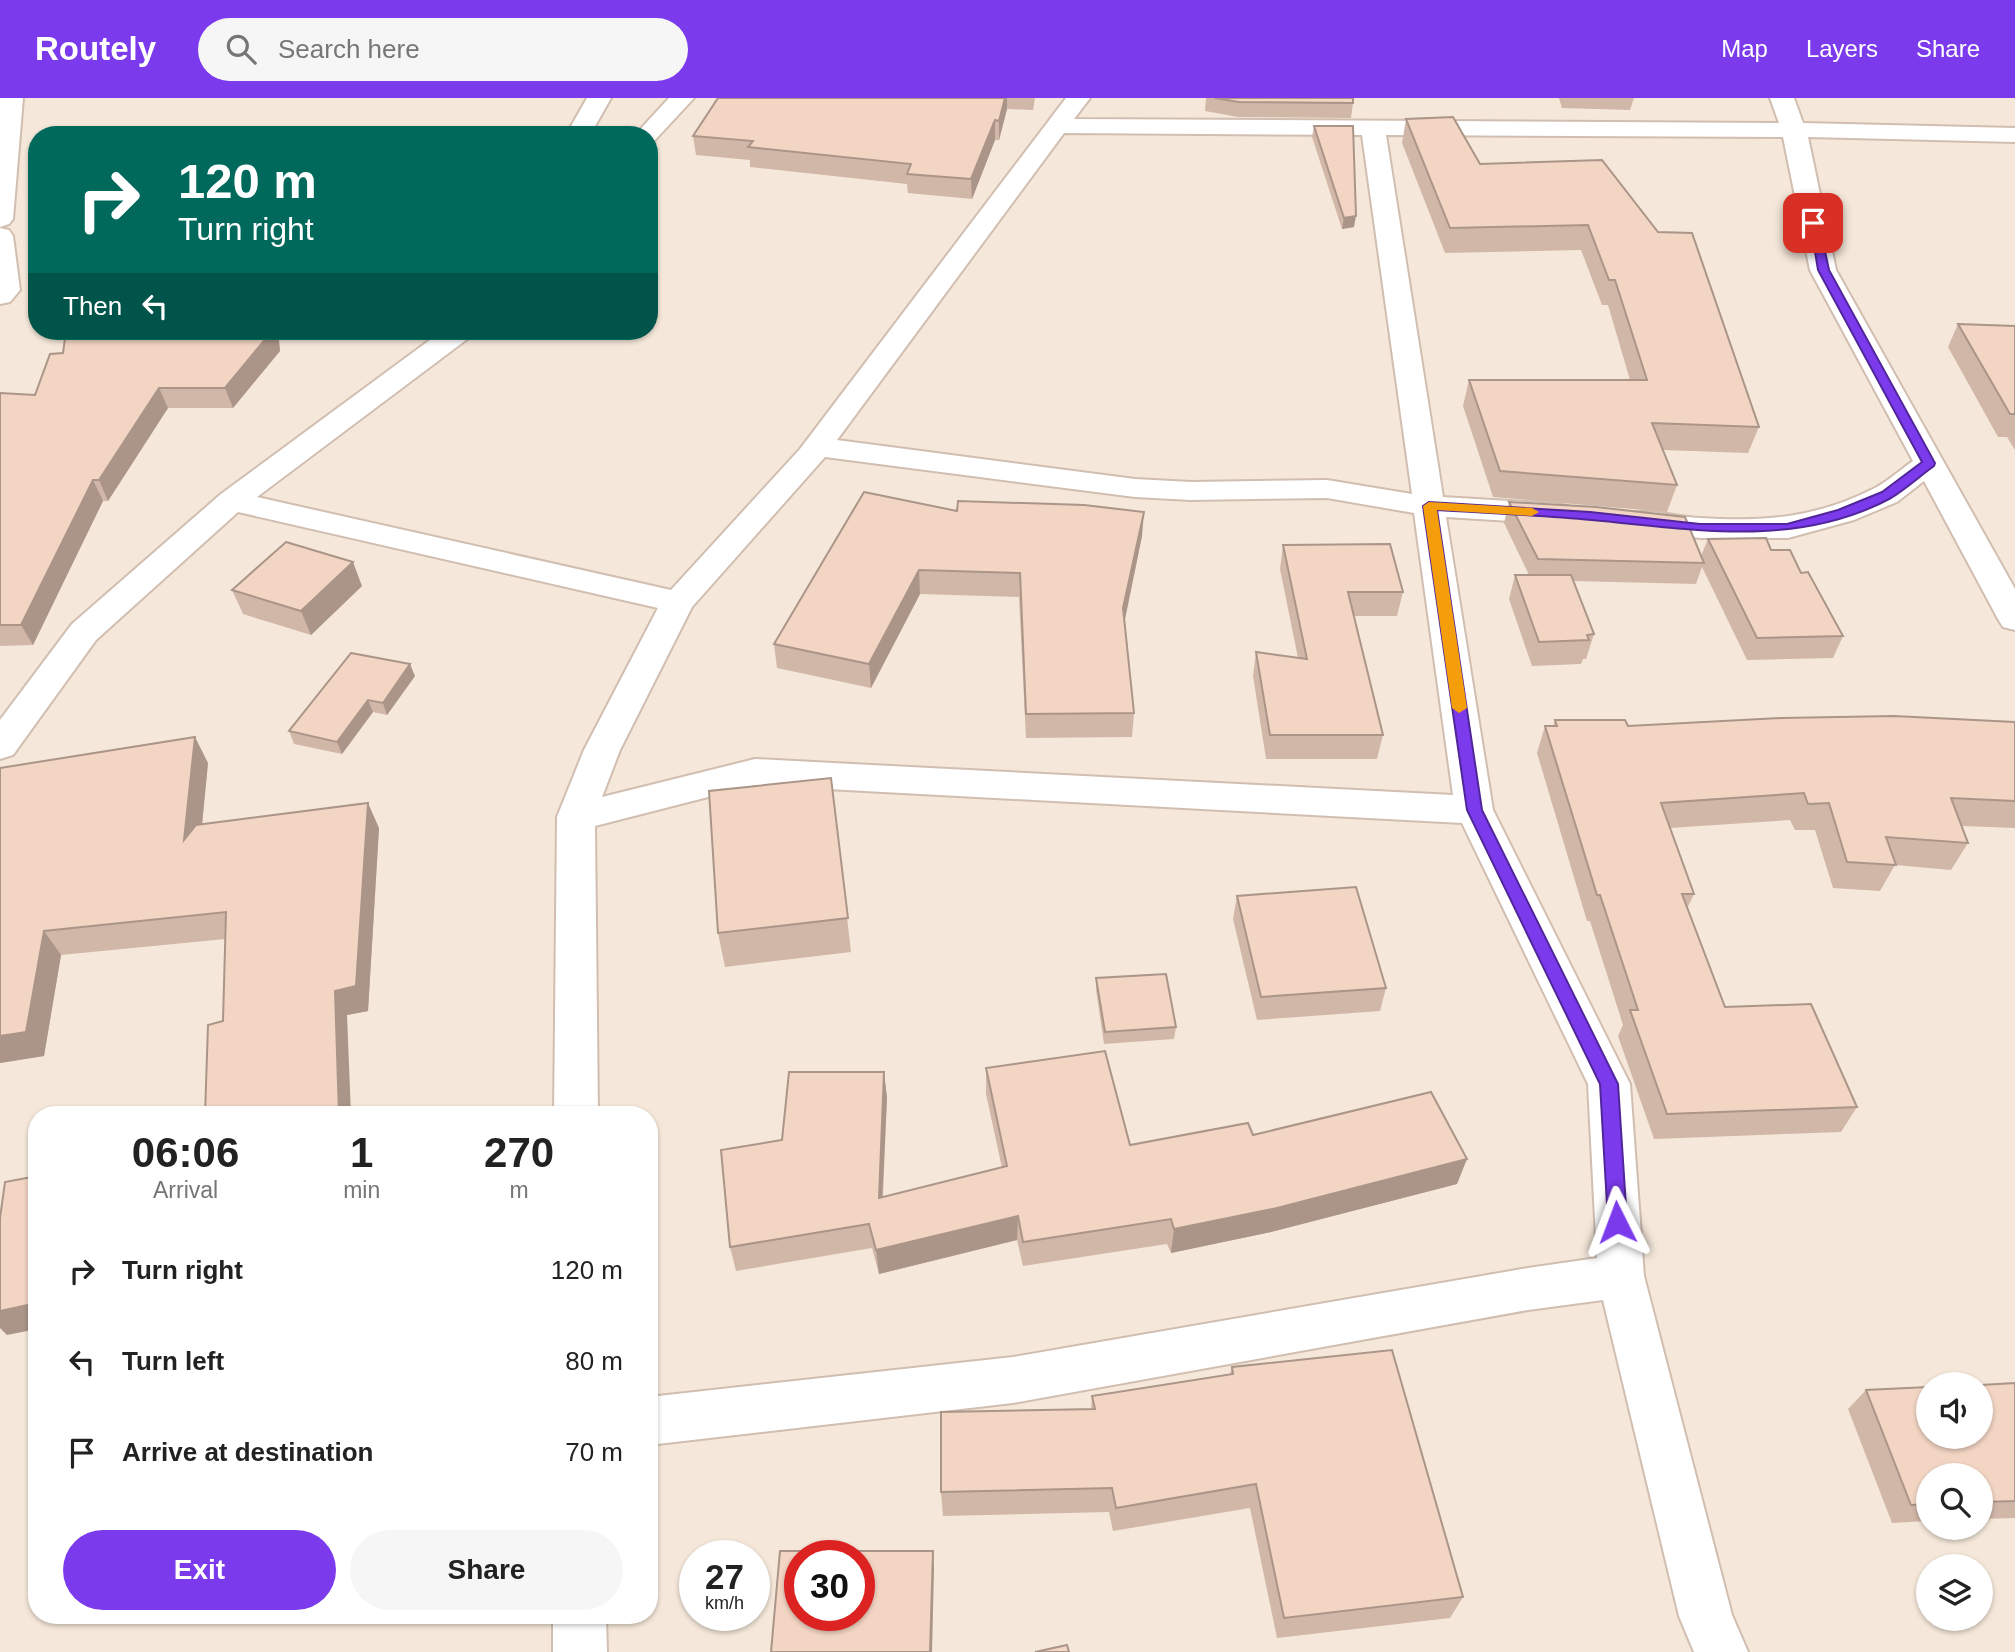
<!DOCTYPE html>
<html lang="en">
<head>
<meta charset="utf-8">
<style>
  :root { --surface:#fff; --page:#f6f6f6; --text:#222; --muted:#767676; --accent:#7c3aed }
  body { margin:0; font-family:Arial,sans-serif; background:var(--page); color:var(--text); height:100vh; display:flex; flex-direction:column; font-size:26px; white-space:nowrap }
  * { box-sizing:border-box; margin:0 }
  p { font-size:23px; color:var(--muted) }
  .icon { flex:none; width:38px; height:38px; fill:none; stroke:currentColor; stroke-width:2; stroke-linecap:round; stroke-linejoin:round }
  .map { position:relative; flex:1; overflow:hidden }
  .side { position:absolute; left:28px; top:1008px; width:630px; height:518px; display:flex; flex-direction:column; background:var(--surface); border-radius:28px; box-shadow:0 2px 5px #0004 }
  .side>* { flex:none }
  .guide { position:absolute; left:28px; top:28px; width:630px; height:214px; border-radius:28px; box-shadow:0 2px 5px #0004; background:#00695c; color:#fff; overflow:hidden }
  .buttons { position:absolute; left:1916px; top:1274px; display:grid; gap:14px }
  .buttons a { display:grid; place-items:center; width:77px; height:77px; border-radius:50%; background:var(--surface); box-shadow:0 2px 5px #0004; font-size:35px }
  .speed { position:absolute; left:679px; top:1442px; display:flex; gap:14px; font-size:35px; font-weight:700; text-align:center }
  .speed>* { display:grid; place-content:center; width:91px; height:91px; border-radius:50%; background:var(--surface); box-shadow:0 2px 5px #0004; line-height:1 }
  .speed small { font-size:18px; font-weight:400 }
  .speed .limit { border:10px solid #d22; background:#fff; color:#111 }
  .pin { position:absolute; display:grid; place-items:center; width:60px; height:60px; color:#fff; margin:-30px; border-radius:14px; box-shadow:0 4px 10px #0006 }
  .me { position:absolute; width:77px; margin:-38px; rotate:357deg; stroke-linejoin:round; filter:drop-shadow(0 0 5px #0008) }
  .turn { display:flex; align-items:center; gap:24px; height:147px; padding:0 35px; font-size:32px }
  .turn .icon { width:91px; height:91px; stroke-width:2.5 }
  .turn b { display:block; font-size:49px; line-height:60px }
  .then { display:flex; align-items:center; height:66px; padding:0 35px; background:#0003; gap:14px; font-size:26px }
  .eta { display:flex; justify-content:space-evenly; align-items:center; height:119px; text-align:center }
  .eta b { font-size:42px; font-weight:600; line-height:49px }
  .action { display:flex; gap:14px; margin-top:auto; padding:14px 35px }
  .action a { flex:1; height:80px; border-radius:42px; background:var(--accent); color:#fff; font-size:28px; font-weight:600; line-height:80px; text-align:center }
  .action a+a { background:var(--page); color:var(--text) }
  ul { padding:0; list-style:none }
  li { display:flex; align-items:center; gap:21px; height:91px; padding:0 35px }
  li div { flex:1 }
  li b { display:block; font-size:26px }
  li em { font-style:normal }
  header { display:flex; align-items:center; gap:42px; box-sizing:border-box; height:98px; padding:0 35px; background:var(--accent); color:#fff }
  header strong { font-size:33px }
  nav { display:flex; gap:38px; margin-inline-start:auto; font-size:24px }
  .search { width:490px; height:63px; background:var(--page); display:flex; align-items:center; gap:18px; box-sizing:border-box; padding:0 24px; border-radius:38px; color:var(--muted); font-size:26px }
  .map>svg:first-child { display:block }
  .residential { fill:#f5e8da; fill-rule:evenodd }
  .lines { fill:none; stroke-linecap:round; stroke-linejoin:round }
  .minor-casing { stroke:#d1beb0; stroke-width:4 }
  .minor { fill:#fff; fill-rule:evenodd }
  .wall { fill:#d1b7a8 }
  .shaded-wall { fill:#aa9588 }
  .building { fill:#f3d5c3; stroke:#aa9588; stroke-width:2; fill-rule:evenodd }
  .route { fill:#7c3aed; stroke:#51269a; stroke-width:2 }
  .slow { fill:#f59e0b }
</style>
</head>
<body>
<header>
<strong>Routely</strong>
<div class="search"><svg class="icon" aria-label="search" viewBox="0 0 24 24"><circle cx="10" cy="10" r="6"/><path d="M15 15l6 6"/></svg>Search here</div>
<nav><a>Map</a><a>Layers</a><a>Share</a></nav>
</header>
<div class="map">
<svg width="2015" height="1554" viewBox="0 0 2015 1554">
  <rect width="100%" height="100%" fill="#fdf6ec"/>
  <!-- residential -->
  <path class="residential" d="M0 0H2015V1554H0ZM37 37H649V233H37ZM37 1017H649V1517H37ZM1928 1286H1981V1339H1928ZM1928 1377H1981V1430H1928ZM695 1458H754V1517H695ZM800 1458H859V1517H800ZM1928 1468H1981V1521H1928Z"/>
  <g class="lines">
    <defs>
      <g id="minor">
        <path d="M0 0H23L13 121 9 126 0 129Z"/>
        <path d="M587 0H611L590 37H566Z"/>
        <path d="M669 0H694L655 42 649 44V37H635Z"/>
        <path d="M1066 0H1090L1074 21 1779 25 1770 0H1794L1803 25 2015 30V44L1808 39 1836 172 2015 491V532L2003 529 1998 521 1924 383 1897 404 1854 422 1788 440H1700L1625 430 1620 423 1625 416C1649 410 1675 419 1700 420 1763 424 1816 420 1873 391 1887 384 1900 372 1913 363L1810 172 1783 39 1386 37 1443 399 1559 406 1570 409 1575 416 1570 423 1559 426 1446 419 1493 712 1630 986 1644 1178 1732 1517 1748 1554H1694L1679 1518 1603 1202 1528 1212 1013 1305 649 1347V1299L1013 1259 1528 1170 1597 1160 1588 986 1462 725 755 687 595 728 598 1017H554L557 719 584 652 658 510 238 414 96 542 13 657 0 661V622L72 526 221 396 442 233H474L470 239 257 399 671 492 800 351ZM1064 35 1362 37 1412 396 1327 382 1191 384 1135 381 837 342ZM825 359 1135 399 1191 402 1327 400 1414 415 1453 697 755 661 602 699 620 652 692 509Z"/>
        <path d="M0 130 9 132 13 138 20 192 10 204 0 206Z"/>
        <path d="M553 1517H606L607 1554H553Z"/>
      </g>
    </defs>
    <!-- minor casing -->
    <use href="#minor" class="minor-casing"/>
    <!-- minor -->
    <use href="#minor" class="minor"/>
  </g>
  <!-- wall -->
  <g class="wall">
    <path d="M718 0H1035L1033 12 1007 11 999 42H995L972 101 908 95 907 86 750 69V62L696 57 693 38Z"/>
    <path d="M1206 0H1353V5L1351 20 1238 19 1205 13Z"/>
    <path d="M1559 0H1634L1630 12 1562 10Z"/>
    <path d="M1406 21 1480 66 1602 62 1759 329 1748 355 1663 352 1677 387 1667 414 1493 399 1463 308 1469 282H1630L1608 207H1602L1581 152 1445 155 1402 45Z"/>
    <path d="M1314 28 1354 129 1342 131 1312 39Z"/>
    <path d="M1958 226 2015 228V352L2007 339H1998L1948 249Z"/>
    <path d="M66 233H278L280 253 233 310H168L108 403H103L33 547 0 548V295L35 297 63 255Z"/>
    <path d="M1509 404 1701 458 1708 441 1771 452 1801 475 1843 538 1833 560 1747 562 1702 469 1696 486 1573 483 1594 536 1586 561H1583L1581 566 1532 568 1509 501 1515 477H1529L1504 425Z"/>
    <path d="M957 413 1142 438 1125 522 1134 615 1132 639 1026 640 1019 499 920 496 871 590 777 570 774 546Z"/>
    <path d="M1283 447 1403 494 1397 518H1354L1383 637 1377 661H1266L1253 578 1256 554 1298 560 1280 471Z"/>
    <path d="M362 488 311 537 243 516 232 492Z"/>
    <path d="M415 578 387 617 373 614 342 656 294 646 289 633Z"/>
    <path d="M1555 622 1628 628 2015 624V730L1962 728 1968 745 1951 772 1895 767 1880 793 1833 790 1815 732H1795L1790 722 1670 730 1694 796 1687 811 1725 909 1857 1009 1841 1034 1654 1041 1618 938 1623 927 1590 823H1587L1537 655 1545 628H1553Z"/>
    <path d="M208 665 202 727 379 730 368 913 347 917 223 923 225 841 61 857 44 958 0 965V670Z"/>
    <path d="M831 680 851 854 725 869 718 835Z"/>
    <path d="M1237 798 1386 890 1380 913 1257 922 1233 821Z"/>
    <path d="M1096 880 1176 929 1174 941 1104 946 1096 892Z"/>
    <path d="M986 970 1130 1047 1253 1037 1457 1086 1271 1134 1171 1155 1167 1146 1023 1168 1017 1142 879 1176 872 1150 736 1173 730 1149 782 1042 884 974 887 1000 883 1099 1002 1070 986 996Z"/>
    <path d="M1232 1269 1463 1499 1450 1520 1277 1540 1250 1410 1113 1433 1109 1414 943 1418 941 1394 1091 1311 1092 1298 1230 1276Z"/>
    <path d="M2015 1285V1420L1981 1421V1377H1928V1423L1892 1425 1848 1311 1866 1292Z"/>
  </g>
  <!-- shaded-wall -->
  <g class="shaded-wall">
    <path d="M1005 0H1007V11L999 42V23Z"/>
    <path d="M995 22V42L972 101 971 81Z"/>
    <path d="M1356 118 1354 129 1342 131 1344 120Z"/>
    <path d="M272 233H278L280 253 233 310 225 290Z"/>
    <path d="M159 290 168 310 108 403 99 382Z"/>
    <path d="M93 382 103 403 33 547 21 527Z"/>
    <path d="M1144 414 1142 438 1122 535 1123 510Z"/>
    <path d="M353 464 362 488 311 537 301 513Z"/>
    <path d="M919 472 920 496 871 590 869 566Z"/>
    <path d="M410 566 415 578 387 617 383 605Z"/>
    <path d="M368 602 373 614 342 656 337 644Z"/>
    <path d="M195 639 208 665 198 767 184 742Z"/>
    <path d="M368 705 379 730 368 913 347 917 351 1017H339L335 893Z"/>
    <path d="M44 833 61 857 44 958 0 965V938Z"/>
    <path d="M884 974 887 1000 881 1125 879 1100Z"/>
    <path d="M1467 1061 1457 1086 1271 1134 1171 1155 1174 1131Z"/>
    <path d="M1018 1118 1017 1142 879 1176 876 1152Z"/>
    <path d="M37 1205V1231L7 1237 0 1230V1213Z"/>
    <path d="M933 1453 934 1470 932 1554H930Z"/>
  </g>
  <!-- building -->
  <g class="building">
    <path d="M718 0H1005L999 23 995 22 971 81 907 76 911 66 748 49 753 43 693 38Z"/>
    <path d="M1215 0H1353V5L1239 4Z"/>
    <path d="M1453 19 1480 66 1602 62 1658 134 1692 135 1759 329 1652 325 1677 387 1500 373 1469 282H1647L1615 182H1609L1588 127 1450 130 1406 21Z"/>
    <path d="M1314 28H1353L1356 118 1344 120Z"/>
    <path d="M1958 226 2015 228V316H2010Z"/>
    <path d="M66 233H272L225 290H159L99 382H93L21 527H0V295L35 297 50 256 63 255Z"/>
    <path d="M864 394 957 413 958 403 1084 407 1144 414 1123 510 1134 615 1026 616 1020 475 919 472 869 566 774 546Z"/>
    <path d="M1509 404 1596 409 1685 419 1704 465 1538 461Z"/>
    <path d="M1766 440 1771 452H1790L1801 475 1808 474 1843 538 1757 540 1708 441Z"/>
    <path d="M286 444 353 464 301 513 232 492Z"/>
    <path d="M1390 446 1403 494H1348L1383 637H1270L1256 554 1307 561 1283 447Z"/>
    <path d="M1515 477H1571L1594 536 1587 537 1589 542 1539 544Z"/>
    <path d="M351 555 410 566 383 605 368 602 337 644 289 633Z"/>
    <path d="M1894 618 2015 624V703L1951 700 1968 745 1886 739 1896 767 1847 764 1829 705 1808 706 1804 695 1661 705 1694 796H1682L1725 909 1811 906 1857 1009 1667 1016 1630 912H1638L1600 797H1597L1545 628H1557L1555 622H1625L1628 628 1782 620Z"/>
    <path d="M195 639 184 742 196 727 368 705 356 888 335 893 339 1017H205L208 927 223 923 226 814 44 833 26 934 0 938V670Z"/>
    <path d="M831 680 848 820 718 835 709 693Z"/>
    <path d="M1356 789 1386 890 1261 899 1237 798Z"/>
    <path d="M1166 876 1176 929 1105 934 1096 880Z"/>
    <path d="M1105 953 1130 1047 1248 1025 1253 1037 1431 994 1467 1061 1277 1110 1174 1131 1171 1121 1023 1144 1018 1118 876 1152 869 1126 730 1149 721 1052 782 1042 789 974H884L879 1100 1007 1068 986 970Z"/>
    <path d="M392 1014V1017H379Z"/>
    <path d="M37 1078V1205L0 1213V1120L5 1084Z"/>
    <path d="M1392 1252 1463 1499 1284 1520 1256 1386 1116 1410 1112 1390 941 1394V1314L1095 1311 1092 1298 1233 1276 1232 1269Z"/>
    <path d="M2015 1285V1403L1981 1404V1377H1928V1406L1911 1407 1866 1292 1928 1289V1339H1981V1287Z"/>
    <path d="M780 1453H933L930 1554H771ZM800 1458H859V1517H800Z"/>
    <path d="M1067 1547 1069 1554H1035Z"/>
  </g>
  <!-- route -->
  <path class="route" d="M1810 123 1819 125 1829 172 1935 365 1934 368C1920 378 1906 391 1891 400 1797 451 1692 431 1592 422 1540 417 1488 415 1437 412L1482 712 1618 986 1627 1124 1624 1129 1617 1132 1611 1129 1608 1124 1600 986 1467 712 1423 408 1429 404 1590 414 1700 426H1787L1838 412 1882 394 1922 364 1818 172Z"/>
  <!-- slow -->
  <path class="slow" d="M1429 404 1532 410 1539 414 1532 418 1437 412 1467 610 1459 615 1452 610 1423 408Z"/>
</svg>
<div class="buttons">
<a><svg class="icon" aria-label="sound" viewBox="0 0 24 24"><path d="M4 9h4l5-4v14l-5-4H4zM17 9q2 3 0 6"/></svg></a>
<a><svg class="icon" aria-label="search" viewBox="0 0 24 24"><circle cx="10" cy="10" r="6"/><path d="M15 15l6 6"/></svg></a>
<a><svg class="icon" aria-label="layers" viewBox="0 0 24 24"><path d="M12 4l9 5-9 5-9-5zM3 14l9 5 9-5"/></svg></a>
</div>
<div class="speed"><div>27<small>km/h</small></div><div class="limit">30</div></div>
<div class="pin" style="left:1813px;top:125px;background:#d93025"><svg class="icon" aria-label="arrive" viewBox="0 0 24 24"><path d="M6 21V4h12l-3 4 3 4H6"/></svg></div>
<svg class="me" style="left:1617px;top:1124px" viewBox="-20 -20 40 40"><path d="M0-17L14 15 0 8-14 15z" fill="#7c3aed" stroke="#fff" stroke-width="4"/></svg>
<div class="guide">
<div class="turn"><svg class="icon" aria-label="right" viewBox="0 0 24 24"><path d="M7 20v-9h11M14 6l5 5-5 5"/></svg><div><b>120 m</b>Turn right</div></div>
<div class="then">Then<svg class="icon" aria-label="left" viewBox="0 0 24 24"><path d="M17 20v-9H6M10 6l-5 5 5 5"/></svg></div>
</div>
<section class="side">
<div class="eta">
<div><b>06:06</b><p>Arrival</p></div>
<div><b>1</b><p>min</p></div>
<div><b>270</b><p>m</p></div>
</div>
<ul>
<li><svg class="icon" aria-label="right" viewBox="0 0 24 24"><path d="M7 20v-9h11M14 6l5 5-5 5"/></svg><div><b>Turn right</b></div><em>120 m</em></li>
<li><svg class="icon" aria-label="left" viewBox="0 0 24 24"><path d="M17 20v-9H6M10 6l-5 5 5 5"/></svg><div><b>Turn left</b></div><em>80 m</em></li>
<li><svg class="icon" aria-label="arrive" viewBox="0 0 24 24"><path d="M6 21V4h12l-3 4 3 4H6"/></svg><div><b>Arrive at destination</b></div><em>70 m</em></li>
</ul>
<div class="action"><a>Exit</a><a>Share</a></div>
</section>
</div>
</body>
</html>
